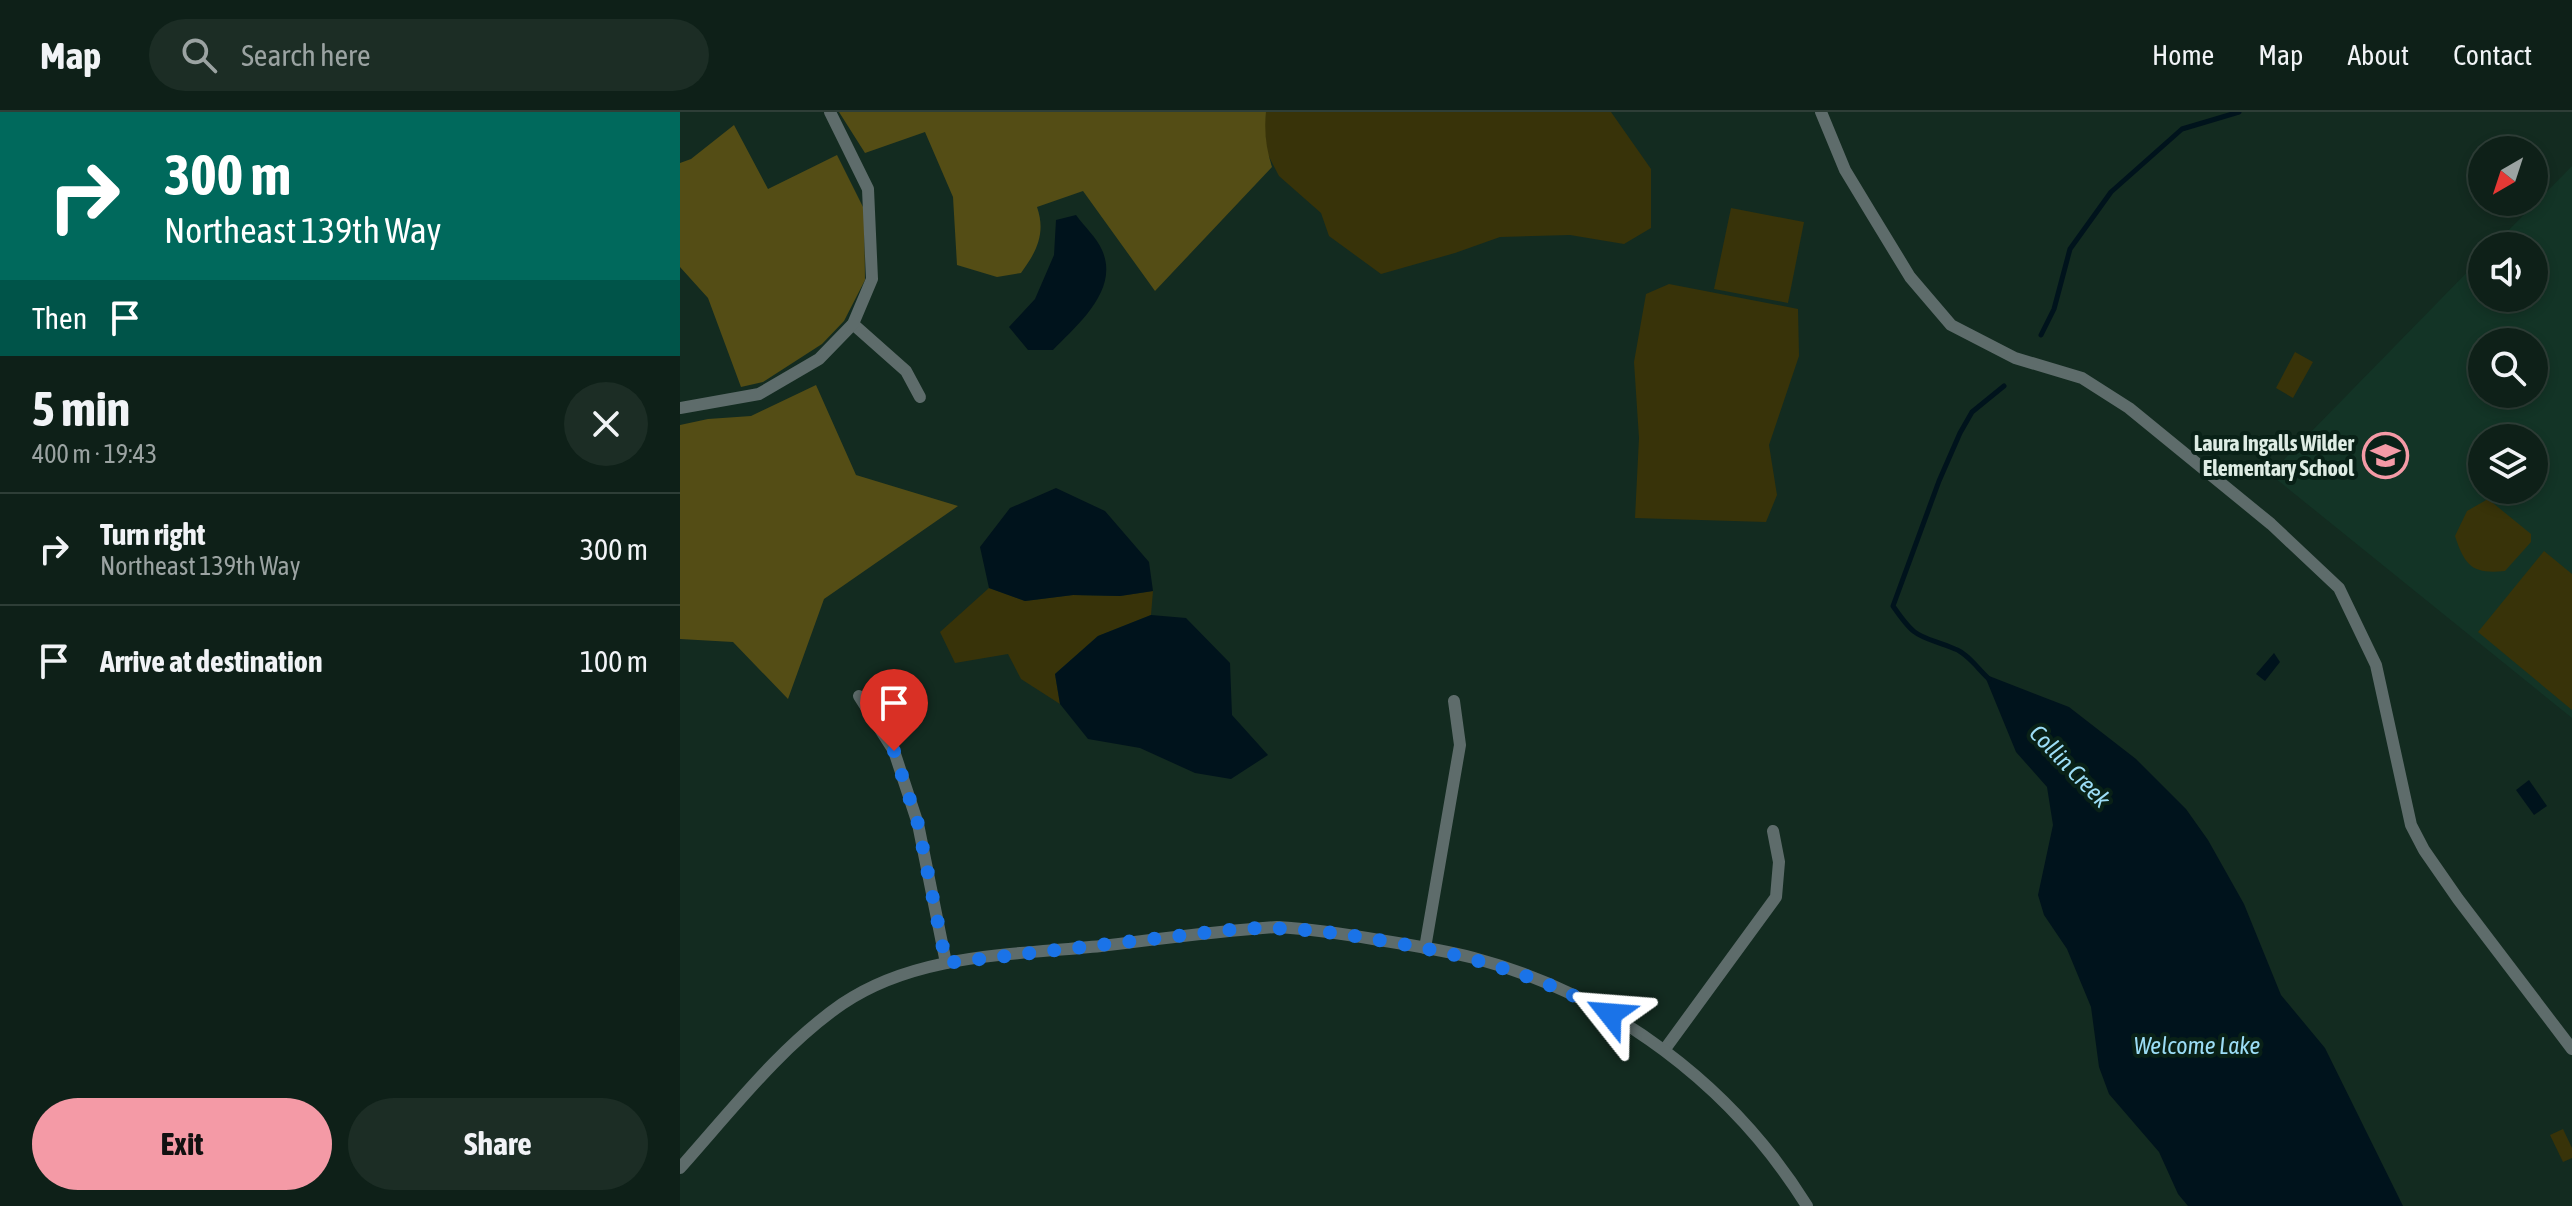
<!DOCTYPE html>
<html lang="en">
<head>
<meta charset="utf-8">
<style>
  :root { --surface:#0e2018; --page:#1c2d25; --text:#f1f3f6; --muted:#9ba3a2; --line:#2e3e37; --accent:#f49aa6 }
  body { margin:0; font-family:"Asap Condensed",sans-serif; background:var(--page); color:var(--text); height:100vh; display:flex; flex-direction:column; font-size:30px; white-space:nowrap }
  * { box-sizing:border-box; margin:0 }
  p { font-size:26px; color:var(--muted) }
  .icon { flex:none; width:44px; height:44px; fill:none; stroke:currentColor; stroke-width:2; stroke-linecap:round; stroke-linejoin:round }
  .map { position:relative; flex:1; overflow:hidden }
  .details { display:flex; flex-direction:column; background:var(--surface); width:680px }
  .details>* { flex:none }
  .guide { background:#00695c; color:#fff; overflow:hidden }
  .needle { width:52px; rotate:219deg }
  .fabs { position:absolute; left:1788px; top:24px; display:grid; gap:16px }
  .fabs a { display:grid; place-items:center; width:80px; height:80px; border-radius:50%; background:var(--surface); box-shadow:0 4px 12px #0003,0 0 0 2px var(--line); font-size:40px }
  .pin { position:absolute; display:grid; place-items:center; width:68px; height:68px; color:#fff; margin:-82px -34px; border-radius:50% 50% 50% 0; rotate:-45deg; box-shadow:0 0 8px #0007 }
  .pin .icon { rotate:45deg }
  .me { position:absolute; width:88px; margin:-44px; rotate:298deg; stroke-linejoin:round; filter:drop-shadow(0 0 6px #0008) }
  .turn { display:flex; align-items:center; gap:28px; height:168px; padding:0 32px; font-size:36px }
  .turn .icon { width:104px; height:104px; stroke-width:2.5 }
  .turn b { display:block; font-size:56px; line-height:68px }
  .then { display:flex; align-items:center; height:76px; padding:0 32px; background:#0003; gap:16px; font-size:30px }
  .round { display:grid; place-items:center; flex:none; width:84px; height:84px; border-radius:42px; background:var(--page) }
  .summary { display:flex; align-items:center; justify-content:space-between; height:136px; padding:0 32px }
  h1 { font-size:48px; font-weight:700; line-height:60px }
  .primary-button { display:flex; gap:16px; margin-top:auto; padding:16px 32px }
  .primary-button a { flex:1; height:92px; border-radius:48px; background:var(--accent); color:#111; font-size:32px; font-weight:700; line-height:92px; text-align:center }
  .primary-button a+a { background:var(--page); color:var(--text) }
  ul { padding:0; list-style:none }
  li { display:flex; align-items:center; gap:24px; height:112px; padding:0 32px; border-top:2px solid var(--line) }
  li div { flex:1 }
  li b { display:block; font-size:30px }
  li em { font-style:normal }
  header { display:flex; align-items:center; gap:48px; box-sizing:border-box; height:112px; padding:0 40px; background:var(--surface); border-bottom:2px solid var(--line) }
  header strong { font-size:38px }
  nav { display:flex; gap:44px; margin-inline-start:auto; font-size:28px }
  .search { width:560px; height:72px; background:var(--page); display:flex; align-items:center; gap:20px; box-sizing:border-box; padding:0 28px; border-radius:44px; color:var(--muted); font-size:30px }
  main { display:flex; flex:1; min-height:0 }
  .map>svg:first-child { display:block }
  .built { fill:#133426; fill-rule:evenodd }
  .green { fill:#383309 }
  .forest { fill:#544d15 }
  .water { fill:#00131c }
  .lines { fill:none; stroke-linecap:round; stroke-linejoin:round }
  .stream { stroke:#00131c; stroke-width:5 }
  .minor { stroke:#5e6c6b; stroke-width:12 }
  .route { stroke:#1a73e8; stroke-width:14; stroke-dasharray:0 25.2 }
  .labels { text-anchor:middle; dominant-baseline:central; stroke-width:8; stroke-linejoin:round; paint-order:stroke }
  .poi-label { font-size:22px; font-weight:bold; fill:#deece4; stroke:#092117; text-anchor:end }
  .water-label { font-size:24px; font-style:italic; fill:#9cddf6; stroke:#092117 }
</style>
</head>
<body>
<header>
<strong>Map</strong>
<div class="search"><svg class="icon" aria-label="search" viewBox="0 0 24 24"><circle cx="10" cy="10" r="6"/><path d="M15 15l6 6"/></svg>Search here</div>
<nav><a>Home</a><a>Map</a><a>About</a><a>Contact</a></nav>
</header>
<main>
<section class="details">
<div class="guide">
<div class="turn"><svg class="icon" aria-label="right" viewBox="0 0 24 24"><path d="M7 20v-9h11M14 6l5 5-5 5"/></svg><div><b>300 m</b>Northeast 139th Way</div></div>
<div class="then">Then<svg class="icon" aria-label="arrive" viewBox="0 0 24 24"><path d="M6 21V4h12l-3 4 3 4H6"/></svg></div>
</div>
<div class="summary"><div><h1>5 min</h1><p>400 m · 19:43</p></div><a class="round"><svg class="icon" aria-label="close" viewBox="0 0 24 24"><path d="M6 6l12 12M18 6L6 18"/></svg></a></div>
<ul>
<li><svg class="icon" aria-label="right" viewBox="0 0 24 24"><path d="M7 20v-9h11M14 6l5 5-5 5"/></svg><div><b>Turn right</b><p>Northeast 139th Way</p></div><em>300 m</em></li>
<li><svg class="icon" aria-label="arrive" viewBox="0 0 24 24"><path d="M6 21V4h12l-3 4 3 4H6"/></svg><div><b>Arrive at destination</b></div><em>100 m</em></li>
</ul>
<div class="primary-button"><a>Exit</a><a>Share</a></div>
</section>
<div class="map">
<svg width="1892" height="1094" viewBox="0 0 1892 1094">
  <rect width="100%" height="100%" fill="#132b20"/>
  <!-- built -->
  <path class="built" d="M1892 54V606L1590 362 1802 145V186H1854V134H1813ZM1802 230H1854V282H1802ZM1802 326H1854V378H1802Z"/>
  <!-- green -->
  <g class="green">
    <path d="M586 0H931L971 57V116L944 132 890 123 820 125 775 141 701 162 649 124 641 101 599 64 587 41 584 13Z"/>
    <path d="M1051 96 1124 110 1108 191 1034 177Z"/>
    <path d="M989 172 1118 197 1119 244 1089 333 1097 383 1086 410 955 406 959 326 954 250 966 182Z"/>
    <path d="M1615 240 1633 250 1613 286 1596 276Z"/>
    <path d="M1808 387 1851 422V430L1825 459C1793 462 1785 455 1775 424L1787 399Z"/>
    <path d="M1864 439 1892 462V598L1798 520Z"/>
    <path d="M309 476 345 489 393 483 440 484 473 479 471 503 418 524 375 562 380 592 341 567 328 542 275 551 260 520Z"/>
    <path d="M1883 1017 1892 1036V1046L1883 1050 1870 1023Z"/>
  </g>
  <!-- forest -->
  <g class="forest">
    <path d="M159 0H586C584 19 586 37 592 55L475 179 403 79 357 95C366 121 357 139 341 161L317 165 277 153 273 85 245 20 185 41Z"/>
    <path d="M54 13 88 77 157 43 184 97 185 168 164 209 142 232 83 270 61 275 28 186 0 155V51L11 47Z"/>
    <path d="M136 273 176 363 278 394 144 487 108 587 53 530 0 527V313L28 307 71 304Z"/>
  </g>
  <!-- water -->
  <g class="water">
    <path d="M396 103C404 114 417 126 422 138 440 178 397 213 373 238H348L329 215 355 187 374 143 376 108Z"/>
    <path d="M376 376 425 399 469 450 473 479 440 484 393 483 345 489 309 476 300 435 330 396Z"/>
    <path d="M471 503 506 506 550 551 552 603 588 643 551 667 515 661 460 636 408 627 380 592 375 562 418 524Z"/>
    <path d="M1594 541 1600 550 1585 569 1576 562Z"/>
    <path d="M1304 562 1389 595 1456 647 1506 697 1528 728 1564 792 1601 883 1645 936 1723 1094H1508L1498 1082 1479 1040 1429 982 1419 955 1411 895 1387 837 1364 803 1358 783 1373 713 1367 675 1336 640Z"/>
    <path d="M1849 668 1867 694 1854 703 1836 678Z"/>
  </g>
  <g class="lines">
    <!-- stream -->
    <g class="stream">
      <path d="M1361 223 1374 197 1390 137 1431 80 1502 17 1559 0"/>
      <path d="M1309 567C1299 558 1287 541 1275 537 1238 522 1237 529 1213 494L1259 369 1280 321 1292 300 1324 274"/>
    </g>
    <!-- minor -->
    <g class="minor">
      <path d="M1141 0 1165 58 1191 101 1230 165 1271 213 1335 246 1402 266 1449 296 1591 412 1659 476 1696 553 1731 713 1744 738 1778 787 1892 937"/>
      <path d="M173 212 226 259 240 285"/>
      <path d="M0 296 79 282 139 247 173 212 192 167 188 77 150 0"/>
      <path d="M179 584 214 639 238 712 266 851"/>
      <path d="M745 836 780 633 774 589"/>
      <path d="M985 937 1096 785 1099 750 1093 719"/>
      <path d="M0 1056C51 999 100 935 162 892 237 841 335 843 421 834 480 827 538 819 597 815 631 817 665 822 699 828 731 833 763 838 794 846 932 883 1052 973 1127 1094"/>
    </g>
  </g>
  <g class="lines">
    <!-- route -->
    <path class="route" d="M214 639 238 712 266 851 557 817C608 814 654 820 704 829 788 843 854 861 930 902"/>
  </g>
  <!-- icons -->
  <defs>
    <symbol id="school-ring" viewBox="-11 -11 22 22"><circle r="9.5" fill="#092117" stroke="#f49aa6" stroke-width="1.5"/><path d="M0-5L7-2L0 1L-7-2ZM-4 1L0 2.5L4 1V4Q0 6-4 4Z" fill="#f49aa6"/></symbol>
  </defs>
  <g fill-rule="evenodd">
    <use href="#school-ring" x="1680" y="318" width="51" height="51"/>
  </g>
  <g class="labels">
    <!-- poi labels -->
    <g class="poi-label">
      <text x="1674" y="331">Laura Ingalls Wilder<tspan x="1674" dy="25">Elementary School</tspan></text>
    </g>
    <!-- water labels -->
    <g class="water-label">
      <text transform="translate(1390 654) rotate(46)">Collin Creek</text>
      <text x="1517" y="933">Welcome Lake</text>
    </g>
  </g>
</svg>
<div class="fabs">
<a><svg class="needle" viewBox="-14 -14 28 28"><path d="M0-13l5 13h-10z" fill="#e53935"/><path d="M0 13l5-13h-10z" fill="#9ba3a2"/></svg></a>
<a><svg class="icon" aria-label="sound" viewBox="0 0 24 24"><path d="M4 9h4l5-4v14l-5-4H4zM17 9q2 3 0 6"/></svg></a>
<a><svg class="icon" aria-label="search" viewBox="0 0 24 24"><circle cx="10" cy="10" r="6"/><path d="M15 15l6 6"/></svg></a>
<a><svg class="icon" aria-label="layers" viewBox="0 0 24 24"><path d="M12 4l9 5-9 5-9-5zM3 14l9 5 9-5"/></svg></a>
</div>
<div class="pin" style="left:214px;top:639px;background:#d93025"><svg class="icon" aria-label="arrive" viewBox="0 0 24 24"><path d="M6 21V4h12l-3 4 3 4H6"/></svg></div>
<svg class="me" style="left:930px;top:902px" viewBox="-20 -20 40 40"><path d="M0-17L14 15 0 8-14 15z" fill="#1a73e8" stroke="#fff" stroke-width="4"/></svg>
</div>
</main>
</body>
</html>
